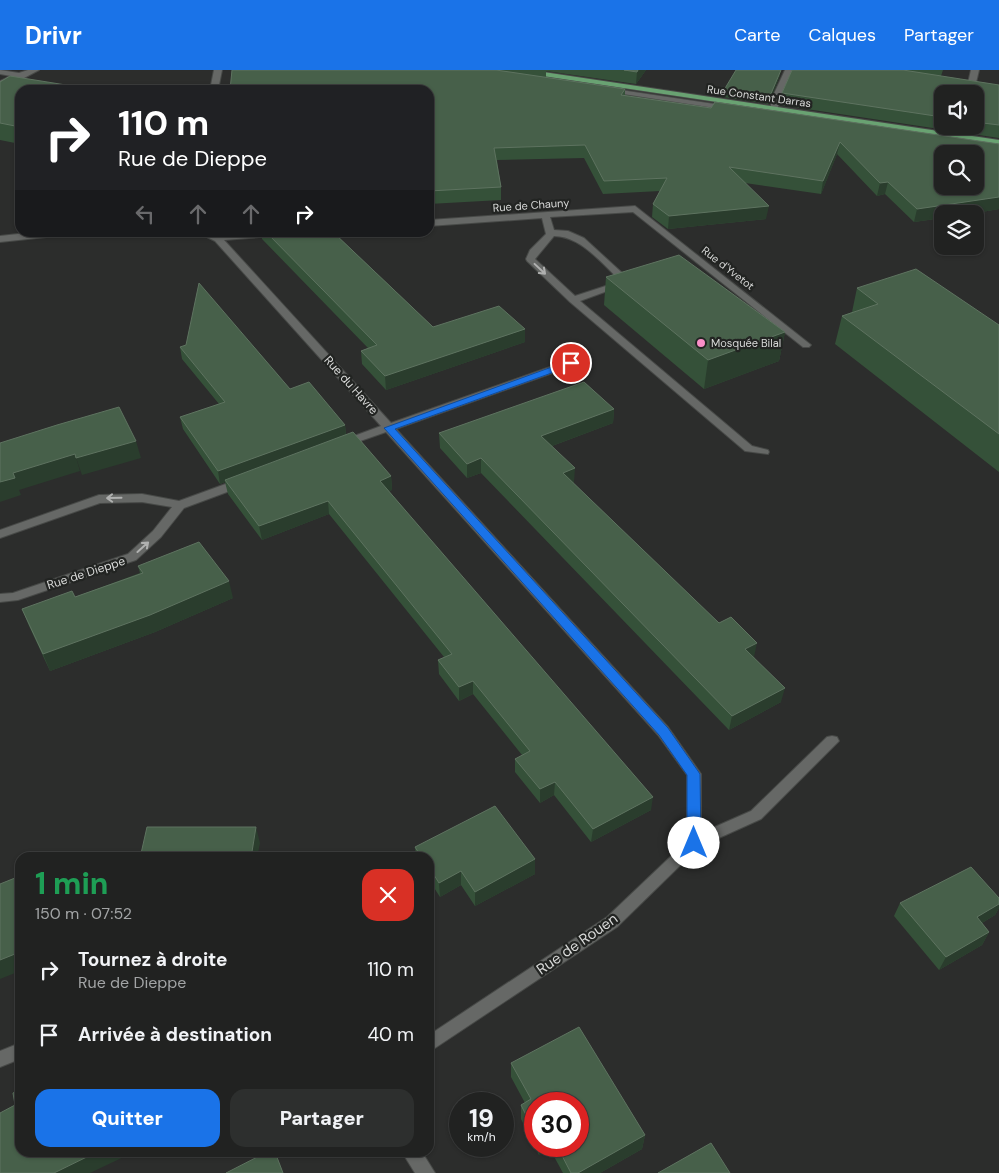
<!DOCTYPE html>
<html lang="fr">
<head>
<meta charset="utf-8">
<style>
  :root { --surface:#212221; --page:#2d2f2e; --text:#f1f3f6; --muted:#a2a4a5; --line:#3e3f3f; --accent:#1a73e8 }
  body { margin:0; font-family:"DM Sans",sans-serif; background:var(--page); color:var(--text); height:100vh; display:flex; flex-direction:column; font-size:19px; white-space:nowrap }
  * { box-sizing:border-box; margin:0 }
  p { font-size:16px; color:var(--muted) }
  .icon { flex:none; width:28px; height:28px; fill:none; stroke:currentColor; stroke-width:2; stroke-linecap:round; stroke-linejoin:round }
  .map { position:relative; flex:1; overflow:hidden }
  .panel { position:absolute; left:15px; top:782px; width:419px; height:305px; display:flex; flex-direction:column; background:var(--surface); border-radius:15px; box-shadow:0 1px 4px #0004,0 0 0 1px var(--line) }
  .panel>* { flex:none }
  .banner { position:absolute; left:15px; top:15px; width:419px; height:152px; border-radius:15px; box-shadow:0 1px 4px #0004,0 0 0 1px var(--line); background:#202124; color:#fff; overflow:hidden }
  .fabs { position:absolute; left:934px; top:15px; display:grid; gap:10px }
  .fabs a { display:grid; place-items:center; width:50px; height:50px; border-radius:10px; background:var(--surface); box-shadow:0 1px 4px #0004,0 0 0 1px var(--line); font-size:25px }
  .speed { position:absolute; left:449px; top:1022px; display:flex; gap:10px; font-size:25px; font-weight:700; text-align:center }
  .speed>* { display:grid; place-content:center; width:65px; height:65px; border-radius:50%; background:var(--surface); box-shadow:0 1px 4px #0004,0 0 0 1px var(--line); line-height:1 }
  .speed small { font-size:12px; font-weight:400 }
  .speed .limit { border:8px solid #d22; background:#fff; color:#111 }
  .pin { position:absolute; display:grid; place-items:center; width:42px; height:42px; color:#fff; margin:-21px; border:2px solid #fff; border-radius:50%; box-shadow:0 1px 5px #0007 }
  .me { position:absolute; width:55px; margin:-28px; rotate:0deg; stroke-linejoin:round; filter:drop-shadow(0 0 4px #0008) }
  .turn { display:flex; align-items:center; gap:18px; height:105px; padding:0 20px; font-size:22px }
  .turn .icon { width:65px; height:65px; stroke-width:2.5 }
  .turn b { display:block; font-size:35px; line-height:42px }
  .lanes { display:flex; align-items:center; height:48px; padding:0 20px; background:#0003; justify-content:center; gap:25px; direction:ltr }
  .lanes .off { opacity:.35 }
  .round { display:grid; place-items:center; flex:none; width:52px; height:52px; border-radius:15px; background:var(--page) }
  .summary { display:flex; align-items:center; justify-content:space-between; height:85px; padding:0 20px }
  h1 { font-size:30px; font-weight:800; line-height:38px; color:#1e9e55 }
  .action { display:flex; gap:10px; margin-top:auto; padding:10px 20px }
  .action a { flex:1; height:58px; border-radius:15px; background:var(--accent); color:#fff; font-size:20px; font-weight:800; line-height:58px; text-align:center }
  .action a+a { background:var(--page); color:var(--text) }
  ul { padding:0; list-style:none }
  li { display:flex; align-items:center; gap:15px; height:65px; padding:0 20px }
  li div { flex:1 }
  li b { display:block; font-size:19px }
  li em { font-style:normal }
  header { display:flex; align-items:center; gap:30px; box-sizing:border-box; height:70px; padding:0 25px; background:var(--accent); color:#fff }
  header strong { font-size:24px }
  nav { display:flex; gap:28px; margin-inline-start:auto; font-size:18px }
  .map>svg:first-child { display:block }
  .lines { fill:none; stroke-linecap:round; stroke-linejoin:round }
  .minor-casing { stroke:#474947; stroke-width:2 }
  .major-casing { stroke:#474947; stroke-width:2 }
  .minor { fill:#666866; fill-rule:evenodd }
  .major { fill:#69a272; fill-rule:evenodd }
  .wall { fill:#355139; fill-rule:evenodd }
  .shaded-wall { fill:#2a3d2d }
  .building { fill:#47604a; stroke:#5e7360; fill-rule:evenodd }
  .oneway { stroke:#b0b1b0 }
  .route { fill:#1a73e8; stroke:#114b97 }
  .poi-dot { fill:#fa8fc7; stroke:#222422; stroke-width:2 }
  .labels { text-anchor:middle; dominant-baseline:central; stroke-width:4.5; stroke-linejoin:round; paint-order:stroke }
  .far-street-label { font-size:11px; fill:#d8d9d8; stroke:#222422 }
  .far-poi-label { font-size:11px; fill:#d8d9d8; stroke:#222422; text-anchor:start }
  .street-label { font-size:12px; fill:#d8d9d8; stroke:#222422 }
  .near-street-label { font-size:15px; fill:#d8d9d8; stroke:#222422 }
</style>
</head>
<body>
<header>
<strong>Drivr</strong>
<nav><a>Carte</a><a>Calques</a><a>Partager</a></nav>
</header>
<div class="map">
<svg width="999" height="1103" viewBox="0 0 999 1103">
  <rect width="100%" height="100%" fill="#2c2d2c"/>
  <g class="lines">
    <defs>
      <g id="minor">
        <path d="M0 0 19 3 28 0H39L24 8 0 15V11L11 6 0 4Z"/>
        <path d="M214 0H222L218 20H210Z"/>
        <path d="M785 0H793L777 39 770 41 772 28Z"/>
        <path d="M971 0H979L975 17 971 19 967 17Z"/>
        <path d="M607 18 728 36 732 38 728 40 610 22 606 20Z"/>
        <path d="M635 136 811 275 809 277H803L633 142 550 147 554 160 568 161 584 168 632 212 580 231 752 376 768 380 769 382 768 384 745 381 570 232 527 191 526 189 530 180 546 164 542 148 429 156V150ZM554 166C581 166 602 194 621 211L575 226 535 189Z"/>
        <path d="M36 162H69L65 165 0 172V166Z"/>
        <path d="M197 162H210L218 166 239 162H291L287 165 224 170 391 353 567 291H575V295L396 359 668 657 701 704V763L751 741 827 667 832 666 837 667 839 671 761 749 699 777 617 857 429 982V965L607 847 687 771V705L658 665 386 362 346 376H338L337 374 338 372 381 356 215 171Z"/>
        <path d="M242 408 246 409 248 412 246 415 184 438 161 467 136 490 18 530 0 532V524L13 523 128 484 153 461 172 437 142 432 100 433 0 468V460L99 425 142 424 179 431Z"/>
        <path d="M20 973V989L0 997V981Z"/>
        <path d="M402 1082H422L435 1103H415Z"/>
      </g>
      <path id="major" d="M512 0H530L999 70V74L516 2Z"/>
    </defs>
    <!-- minor casing -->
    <use href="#minor" class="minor-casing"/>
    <!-- major casing -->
    <use href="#major" class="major-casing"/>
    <!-- minor -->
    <use href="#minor" class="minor"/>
    <!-- major -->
    <use href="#major" class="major"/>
  </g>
  <!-- wall -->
  <g class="wall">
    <path d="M232 0H646L636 14 546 1V7L625 19V25L711 38 999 74V139L970 144H942V148L914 152 885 124 877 126 837 84 821 124 745 113 766 149 668 159 652 147 653 134 660 121 603 124 584 88 497 90 501 117V130L429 134V20L231 10Z"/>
    <path d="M792 0H943L941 6 999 15V68L780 35 782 23ZM942 24H975V56H942Z"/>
    <path d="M780 5 769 34 723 27 724 20Z"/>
    <path d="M0 12 20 20V74L0 70Z"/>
    <path d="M261 162H333L433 257 525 259V272L386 320 362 294 361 281 368 278 262 169Z"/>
    <path d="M606 207 785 262 779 291 704 319 604 235Z"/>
    <path d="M857 218 999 255V402L835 274 842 246 852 242Z"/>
    <path d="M180 277 290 319 345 355 346 365 391 406 392 420 389 421 651 740 591 772 554 725 540 733 515 702V689L522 685 473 624 459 631 439 604 438 590 444 587 329 444 262 470 228 424 225 412 220 414 183 359 180 347 219 334 182 289Z"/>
    <path d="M614 339 613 353 552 376 574 412 573 413 754 587 781 632 729 660 481 403 467 408 440 378 439 363Z"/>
    <path d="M138 496 233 528 155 562 50 601 29 556 22 539 75 527 140 503Z"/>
    <path d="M415 777 535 804 475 836 461 815 440 827 429 810V788H416Z"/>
    <path d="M999 828V838L995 845 982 853 989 862 982 875 939 900 894 846 900 833Z"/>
    <path d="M511 993 645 1065 642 1079 600 1103H563L550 1079 539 1085 521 1049V1035L525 1033 511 1007ZM535 1034 578 1076H535Z"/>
  </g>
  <!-- shaded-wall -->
  <g class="shaded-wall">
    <path d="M638 0H646L636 14 637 2Z"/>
    <path d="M781 0 780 5 769 34 770 26Z"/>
    <path d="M840 72 837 84 821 124 823 111Z"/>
    <path d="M888 112 885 124 877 126 880 113Z"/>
    <path d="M999 127V139L970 144H942V148L914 152 917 139Z"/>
    <path d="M769 136 766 149 668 159 669 146Z"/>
    <path d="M525 259V272L386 320 385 306Z"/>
    <path d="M785 262 779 291 704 319 708 290Z"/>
    <path d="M614 339 613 353 541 380V366Z"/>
    <path d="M345 355 346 367 225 410V412L220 414 218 401Z"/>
    <path d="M136 371 141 388 82 405 76 388Z"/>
    <path d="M75 384 80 401 19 420 21 425 0 432V412L13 403Z"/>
    <path d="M481 388V403L467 408V394Z"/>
    <path d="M575 398 574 412 562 417 563 403Z"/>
    <path d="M391 406 392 420 381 424 380 411Z"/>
    <path d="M328 431 329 444 262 470 259 456Z"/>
    <path d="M229 511 233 528 155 562 50 601 43 584Z"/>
    <path d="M757 573 754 587 745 579Z"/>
    <path d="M473 611V624L459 631V617Z"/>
    <path d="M785 618 781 632 729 660 732 646Z"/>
    <path d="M555 712 554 725 540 733V719Z"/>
    <path d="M653 727 651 740 591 772 593 759Z"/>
    <path d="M256 757 260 773 257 788H251Z"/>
    <path d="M535 789V804L475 836V822Z"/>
    <path d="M461 801V815L440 827 439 813Z"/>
    <path d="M999 834V838L995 845 970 860 977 847Z"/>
    <path d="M989 862 982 875 939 900 946 887Z"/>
    <path d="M20 870V880L17 871Z"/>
    <path d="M20 882V901L0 909V890Z"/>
    <path d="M645 1065 642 1079 600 1103H578Z"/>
    <path d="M539 1076H551L550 1079 539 1085Z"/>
    <path d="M97 1082 132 1083 90 1103H54Z"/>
  </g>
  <!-- building -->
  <g class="building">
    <path d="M232 0H496L625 19 621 25 711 38 715 32 999 74V127L917 139 888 112 880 113 840 72 823 111 729 97 769 136 669 146 653 134 667 108 604 111 585 75 494 78 501 117 429 121V20H230ZM942 84H975V116H942Z"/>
    <path d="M624 0H638L637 2Z"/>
    <path d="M736 0H781L770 26 724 20Z"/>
    <path d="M792 0H903L999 15V55L975 52V24H942V47L782 23Z"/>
    <path d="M10 6 97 20H20V57L0 53V12Z"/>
    <path d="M266 162H333L433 257 499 236 525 259 385 306 361 281 377 275Z"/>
    <path d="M679 185 785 262 708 290 606 207Z"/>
    <path d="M916 199 999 255V364L842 246 878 234 857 218Z"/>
    <path d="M199 213 290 319 309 312 345 355 218 401 180 347 225 332 180 277 186 275Z"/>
    <path d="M584 312 614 339 541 366 575 398 563 403 719 553 731 547 757 573 745 579 785 618 732 646 481 388 467 394 439 363Z"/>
    <path d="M119 337 136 371 76 388 75 384 13 403 15 408 0 412V373L57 355Z"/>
    <path d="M353 362 391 406 380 411 653 727 593 759 555 712 540 719 515 689 530 681 473 611 459 617 438 590 452 584 328 431 259 456 225 410Z"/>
    <path d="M199 472 229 511 150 545 43 584 22 539 72 521 75 527 143 503 138 496Z"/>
    <path d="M495 736 535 789 475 822 461 801 439 813 429 797V788H422L415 777Z"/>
    <path d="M147 757H256L251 788H140Z"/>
    <path d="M971 797 999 828V834L977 847 989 862 946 887 900 833Z"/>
    <path d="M20 806V870L17 871 20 882 0 890V814Z"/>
    <path d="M579 957 645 1065 578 1103H571L557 1076H578V1034H535V1063L521 1035 531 1029 511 993Z"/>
    <path d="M20 1019V1082H97L54 1103H0V1043L15 1035 13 1023Z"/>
    <path d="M711 1073 730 1103H658Z"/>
    <path d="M267 1082H275L283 1103H226Z"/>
  </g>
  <!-- one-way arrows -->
  <defs><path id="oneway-shaft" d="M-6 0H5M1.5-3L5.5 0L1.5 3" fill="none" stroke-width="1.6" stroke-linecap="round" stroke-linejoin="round" transform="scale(1.25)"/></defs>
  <g class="oneway">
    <use href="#oneway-shaft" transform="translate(540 199) rotate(43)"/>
    <use href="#oneway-shaft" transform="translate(114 428) rotate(179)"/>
    <use href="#oneway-shaft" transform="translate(143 477) rotate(-42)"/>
  </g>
  <!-- route -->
  <path class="route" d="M571 290 575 293 574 295 395 359 668 658 698 701 700 704 701 773 699 777 694 778 689 777 687 773V705L659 665 384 358Z"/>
  <!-- markers -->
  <circle class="poi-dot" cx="701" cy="273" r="5"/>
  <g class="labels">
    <!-- far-street labels -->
    <g class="far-street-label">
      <text transform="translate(759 26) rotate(8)">Rue Constant Darras</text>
      <text transform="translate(531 135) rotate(-4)">Rue de Chauny</text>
      <text transform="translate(728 198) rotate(38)">Rue d'Yvetot</text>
    </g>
    <!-- far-poi labels -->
    <g class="far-poi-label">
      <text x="711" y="273">Mosquée Bilal</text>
    </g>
    <!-- street labels -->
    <g class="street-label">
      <text transform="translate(351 315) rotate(48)">Rue du Havre</text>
      <text transform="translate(86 503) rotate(-18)">Rue de Dieppe</text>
    </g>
    <!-- near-street labels -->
    <g class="near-street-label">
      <text transform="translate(577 874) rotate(-35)">Rue de Rouen</text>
    </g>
  </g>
</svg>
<div class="fabs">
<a><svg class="icon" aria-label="sound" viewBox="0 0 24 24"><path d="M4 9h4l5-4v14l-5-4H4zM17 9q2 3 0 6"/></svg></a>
<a><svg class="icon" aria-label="search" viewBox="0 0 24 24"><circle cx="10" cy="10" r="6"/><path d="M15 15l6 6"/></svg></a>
<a><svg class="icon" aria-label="layers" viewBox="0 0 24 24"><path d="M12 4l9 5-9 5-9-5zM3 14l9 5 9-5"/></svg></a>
</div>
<div class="speed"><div>19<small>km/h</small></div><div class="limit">30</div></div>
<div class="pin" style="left:571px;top:293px;background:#d93025"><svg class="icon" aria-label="arrive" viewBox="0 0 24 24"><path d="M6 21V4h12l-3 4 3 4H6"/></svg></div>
<svg class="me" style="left:694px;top:773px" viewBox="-20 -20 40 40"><circle r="19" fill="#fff"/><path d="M0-13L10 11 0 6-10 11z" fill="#1a73e8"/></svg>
<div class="banner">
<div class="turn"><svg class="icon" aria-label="right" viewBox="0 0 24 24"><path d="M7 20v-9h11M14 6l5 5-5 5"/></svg><div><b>110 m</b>Rue de Dieppe</div></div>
<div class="lanes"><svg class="icon off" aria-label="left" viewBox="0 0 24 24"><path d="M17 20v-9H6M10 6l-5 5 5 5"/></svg><svg class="icon off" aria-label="ahead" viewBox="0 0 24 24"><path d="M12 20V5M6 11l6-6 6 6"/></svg><svg class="icon off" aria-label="ahead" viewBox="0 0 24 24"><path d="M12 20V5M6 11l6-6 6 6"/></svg><svg class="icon" aria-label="right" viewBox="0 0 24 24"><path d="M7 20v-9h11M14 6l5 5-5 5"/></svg></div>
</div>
<section class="panel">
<div class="summary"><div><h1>1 min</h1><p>150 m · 07:52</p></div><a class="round" style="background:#d93025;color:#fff"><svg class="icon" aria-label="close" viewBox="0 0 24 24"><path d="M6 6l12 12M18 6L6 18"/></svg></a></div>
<ul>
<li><svg class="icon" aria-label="right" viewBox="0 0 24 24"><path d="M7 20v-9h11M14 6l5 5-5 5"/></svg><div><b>Tournez à droite</b><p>Rue de Dieppe</p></div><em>110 m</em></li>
<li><svg class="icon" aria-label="arrive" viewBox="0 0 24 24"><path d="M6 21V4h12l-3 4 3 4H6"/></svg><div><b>Arrivée à destination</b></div><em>40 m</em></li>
</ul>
<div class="action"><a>Quitter</a><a>Partager</a></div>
</section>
</div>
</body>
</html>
